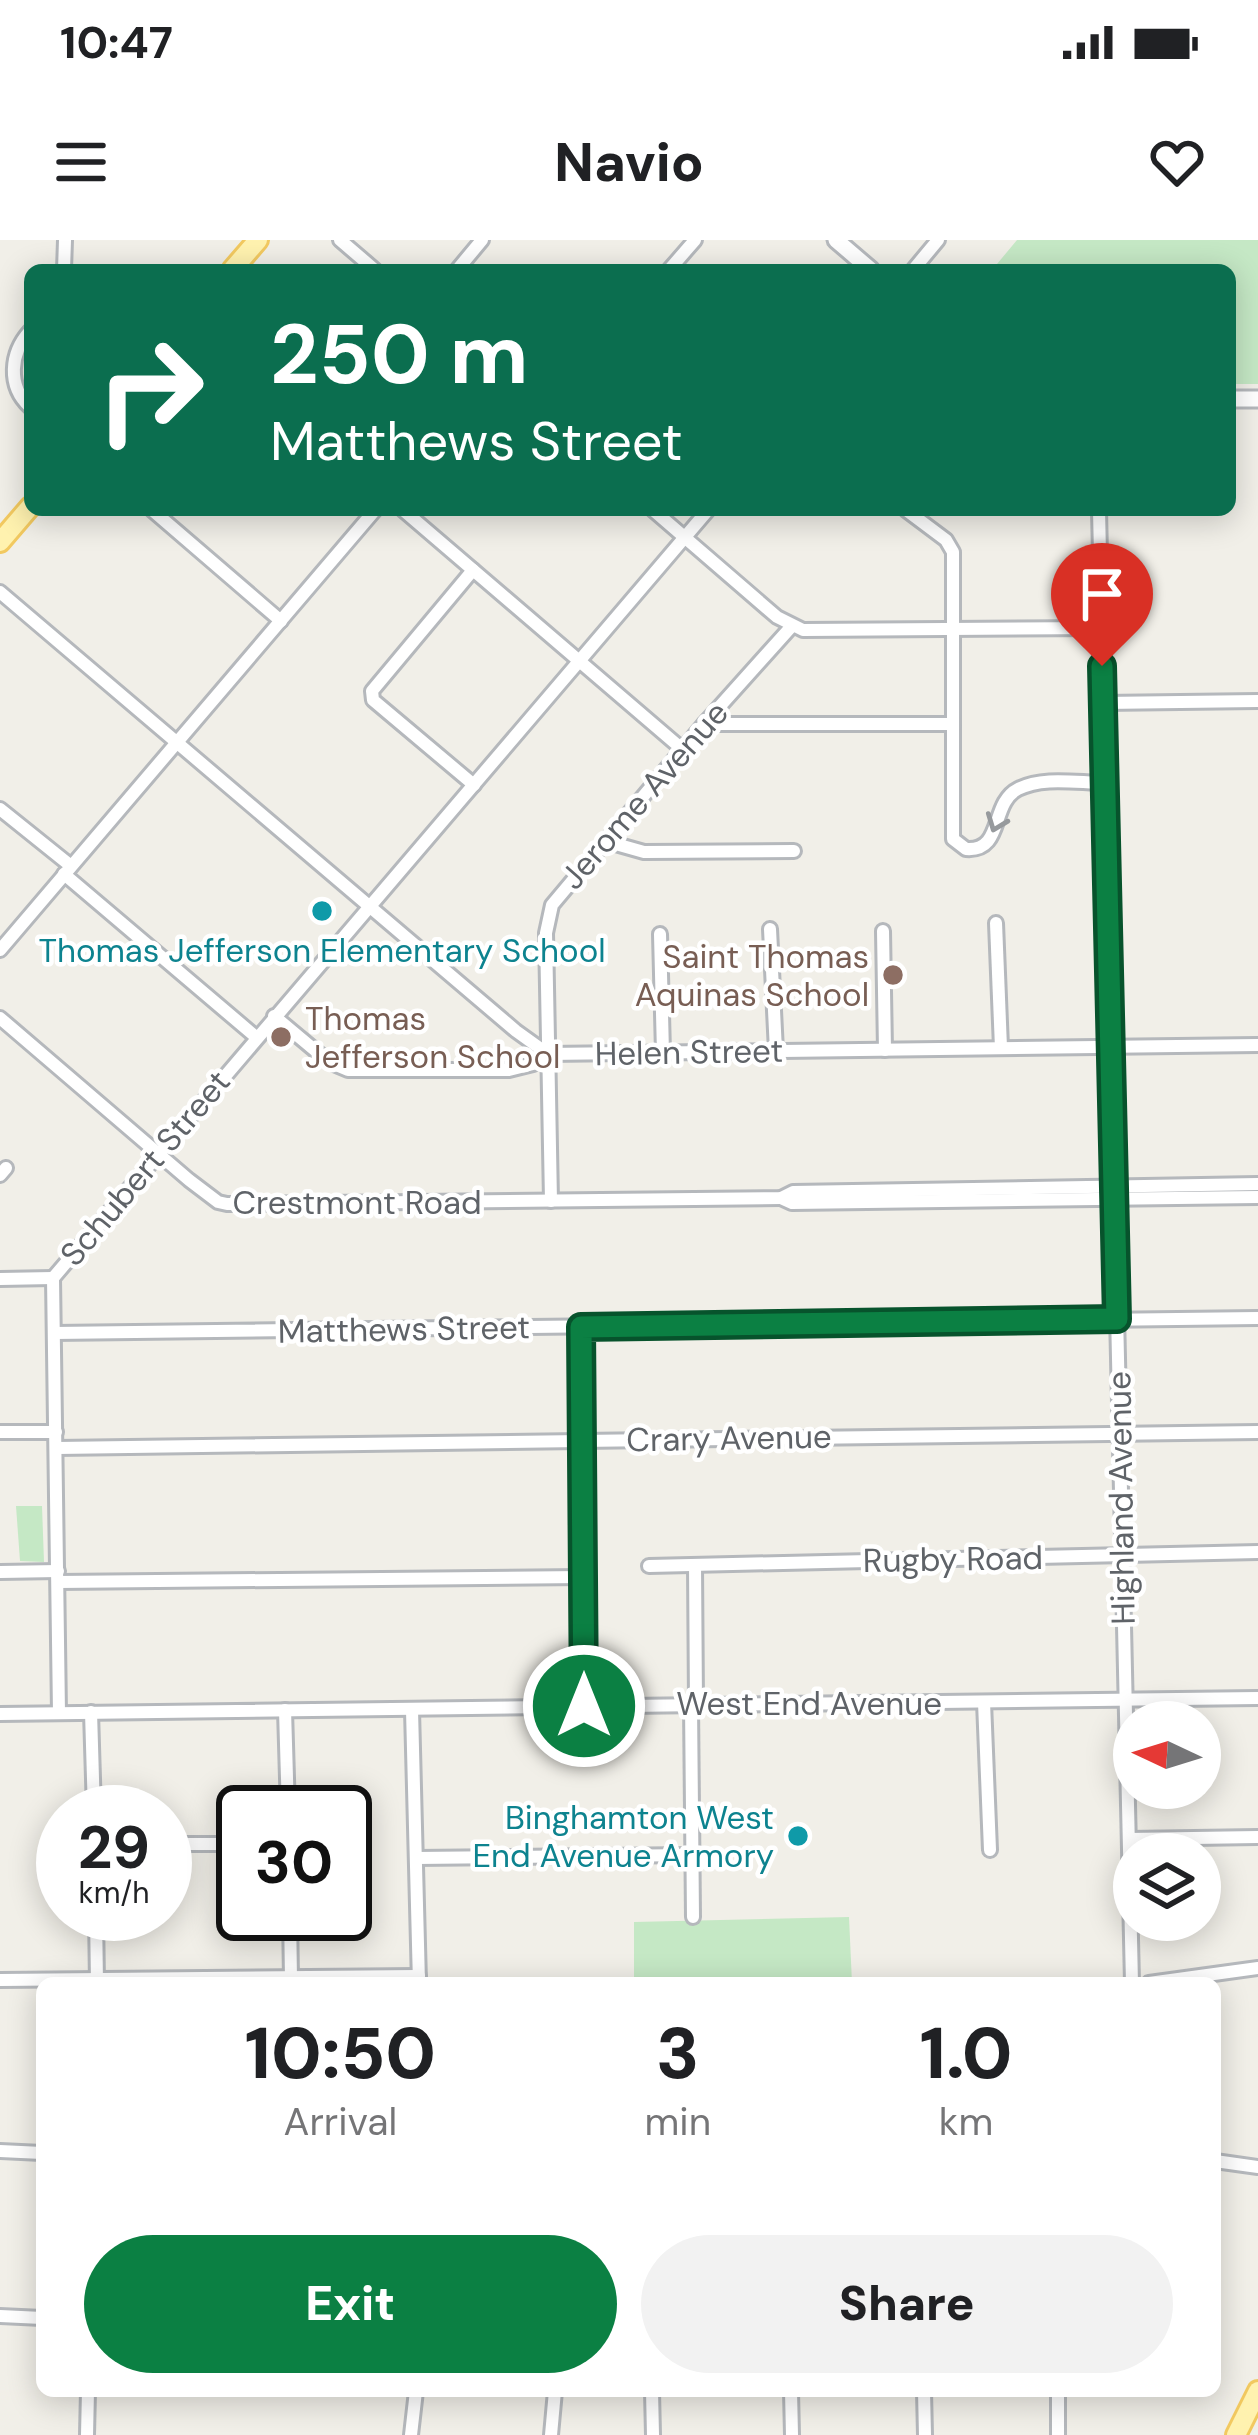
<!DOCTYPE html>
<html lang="en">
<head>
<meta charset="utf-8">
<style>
  :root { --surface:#fff; --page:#f2f2f2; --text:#202124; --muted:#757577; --accent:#0b8043 }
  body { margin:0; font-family:"DM Sans",sans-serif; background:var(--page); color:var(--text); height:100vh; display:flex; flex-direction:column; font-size:45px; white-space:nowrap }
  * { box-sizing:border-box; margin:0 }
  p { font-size:39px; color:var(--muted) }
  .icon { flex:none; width:66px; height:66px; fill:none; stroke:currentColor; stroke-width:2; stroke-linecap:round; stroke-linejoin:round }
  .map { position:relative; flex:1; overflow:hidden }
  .panel { position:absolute; left:36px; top:1737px; width:1185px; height:420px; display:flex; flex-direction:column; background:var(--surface); border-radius:18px; box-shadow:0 6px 30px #0003 }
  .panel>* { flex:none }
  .guide { position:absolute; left:24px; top:24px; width:1212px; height:252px; border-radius:18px; box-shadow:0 6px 30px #0003; background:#0b6e4f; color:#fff; overflow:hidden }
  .needle { width:78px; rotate:274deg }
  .buttons { position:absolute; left:1113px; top:1461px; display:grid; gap:24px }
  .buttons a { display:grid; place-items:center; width:108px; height:108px; border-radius:50%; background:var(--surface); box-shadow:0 6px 30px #0003; font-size:60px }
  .speed { position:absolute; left:36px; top:1545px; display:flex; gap:24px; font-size:60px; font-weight:700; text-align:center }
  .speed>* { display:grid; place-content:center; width:156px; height:156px; border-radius:50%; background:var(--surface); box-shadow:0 6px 30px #0003; line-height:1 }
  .speed small { font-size:30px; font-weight:400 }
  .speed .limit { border:6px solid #111; border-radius:18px; background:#fff; color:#111 }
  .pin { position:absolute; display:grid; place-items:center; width:102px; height:102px; color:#fff; margin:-123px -51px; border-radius:50% 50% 50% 0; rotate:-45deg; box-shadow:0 0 12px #0007 }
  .pin .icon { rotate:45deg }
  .me { position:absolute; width:132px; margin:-66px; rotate:0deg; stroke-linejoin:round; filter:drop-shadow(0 0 9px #0008) }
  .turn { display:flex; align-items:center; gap:42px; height:252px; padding:0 48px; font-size:54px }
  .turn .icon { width:156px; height:156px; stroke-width:2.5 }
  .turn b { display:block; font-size:84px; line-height:102px }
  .eta { display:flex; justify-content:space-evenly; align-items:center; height:204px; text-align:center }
  .eta b { font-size:72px; font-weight:800; line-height:84px }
  .button { display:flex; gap:24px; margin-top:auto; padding:24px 48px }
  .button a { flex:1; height:138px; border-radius:72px; background:var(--accent); color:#fff; font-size:48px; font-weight:800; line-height:138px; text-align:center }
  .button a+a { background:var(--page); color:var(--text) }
  .status { display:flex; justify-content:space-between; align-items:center; height:84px; padding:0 60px; background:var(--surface); direction:ltr }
  .status svg { height:33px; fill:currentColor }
  header { display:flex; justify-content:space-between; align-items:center; height:156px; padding:0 48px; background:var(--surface); font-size:54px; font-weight:800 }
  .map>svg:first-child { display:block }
  .green { fill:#c5e8c5 }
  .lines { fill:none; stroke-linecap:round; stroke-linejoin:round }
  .minor-casing { stroke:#b5b8bc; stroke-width:18 }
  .tertiary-casing { stroke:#b5b8bc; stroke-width:21 }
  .primary-casing { stroke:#f2c960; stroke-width:24 }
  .minor { stroke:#fff; stroke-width:12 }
  .tertiary { stroke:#fff; stroke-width:15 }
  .primary { stroke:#fff2af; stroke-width:18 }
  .oneway { stroke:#979a9d }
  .route-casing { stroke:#07532c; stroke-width:30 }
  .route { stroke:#0b8043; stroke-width:21 }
  .culture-dot { fill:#0f9aa8; stroke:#fff; stroke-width:4.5 }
  .education-dot { fill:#8d6e63; stroke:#fff; stroke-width:4.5 }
  .labels { text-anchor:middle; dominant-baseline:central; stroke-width:9; stroke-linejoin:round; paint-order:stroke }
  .street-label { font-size:33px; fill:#5f6368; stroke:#fff }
  .culture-label { font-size:33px; fill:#0d838f; stroke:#fff }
  .education-label { font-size:33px; fill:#785e54; stroke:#fff; text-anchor:end }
</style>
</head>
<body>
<div class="status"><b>10:47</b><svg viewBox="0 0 49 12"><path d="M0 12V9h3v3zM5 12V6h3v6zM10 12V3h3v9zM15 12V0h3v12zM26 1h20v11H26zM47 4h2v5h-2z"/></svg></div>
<header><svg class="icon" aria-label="menu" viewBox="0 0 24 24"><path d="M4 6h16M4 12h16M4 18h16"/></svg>Navio<svg class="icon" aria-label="heart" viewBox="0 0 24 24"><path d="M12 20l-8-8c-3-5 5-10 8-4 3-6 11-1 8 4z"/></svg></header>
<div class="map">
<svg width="1258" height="2195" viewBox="0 0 1258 2195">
  <rect width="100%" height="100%" fill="#f1efe8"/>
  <!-- green -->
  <g class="green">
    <path d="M1017 0H1258V144H1230V30H992Z"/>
    <path d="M16 1266H42L44 1322 20 1321Z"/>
    <path d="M849 1677 852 1743H634V1682Z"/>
  </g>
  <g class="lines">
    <defs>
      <g id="minor">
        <path d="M340 0 375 30"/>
        <path d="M64 30 65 0"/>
        <path d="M457 30 482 0"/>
        <path d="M669 30 695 0"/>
        <path d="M913 30 938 0"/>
        <path d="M30 91C10 113 7 146 30 167"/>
        <path d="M152 270 281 381"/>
        <path d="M403 270 682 509"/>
        <path d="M653 270 777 377 803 390 1102 388"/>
        <path d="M906 270 946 300 953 312V599L966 609C1004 612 990 563 1018 549 1043 536 1078 543 1105 543"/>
        <path d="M1099 270 1132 1743"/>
        <path d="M473 330 372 451 373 460 474 545"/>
        <path d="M0 352 516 791 548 814 1258 805"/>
        <path d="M1103 463 1258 461"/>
        <path d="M704 484H953"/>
        <path d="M0 569 71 626"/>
        <path d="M605 601 644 612 794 611"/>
        <path d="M64 634 256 797"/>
        <path d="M996 683 1001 808"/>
        <path d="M770 689 776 811"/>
        <path d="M883 691 885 810"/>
        <path d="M660 694 663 813"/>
        <path d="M0 710 375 270"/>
        <path d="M274 776 329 822 348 830H509L533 824 548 814"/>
        <path d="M0 778 189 940 218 962 227 964 781 958 793 952 1258 944"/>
        <path d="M0 935 6 928"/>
        <path d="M781 958 792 963 1258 957"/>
        <path d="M551 961 546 693 552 665 704 484 791 387"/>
        <path d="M0 1039 53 1038"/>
        <path d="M581 1087 584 1465"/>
        <path d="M54 1093 1258 1078"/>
        <path d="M0 1192H56"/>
        <path d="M57 1208 1258 1192"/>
        <path d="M695 1325 696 1464"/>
        <path d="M649 1326 1258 1312"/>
        <path d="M0 1332 58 1331"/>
        <path d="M58 1342 583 1337"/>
        <path d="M984 1462 990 1610"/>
        <path d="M691 1464 693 1677"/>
        <path d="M285 1470 288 1572"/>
        <path d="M412 1470 419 1743"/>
        <path d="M91 1472 94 1572"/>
        <path d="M59 1473 53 1038 708 270"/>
        <path d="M0 1474 1258 1458"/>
        <path d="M1129 1599 1258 1597"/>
        <path d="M165 1604H243"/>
        <path d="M416 1618 692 1615"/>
        <path d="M96 1674 97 1743"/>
        <path d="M290 1674 291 1739"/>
        <path d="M0 1740 419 1736"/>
        <path d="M1149 1743 1258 1728"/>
        <path d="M0 1911 42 1913"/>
        <path d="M1215 1921 1258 1927"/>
        <path d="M0 2076 42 2078"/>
        <path d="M652 2151 653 2195"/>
        <path d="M791 2151 792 2195"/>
        <path d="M924 2151 925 2195"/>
        <path d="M1058 2151V2195"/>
        <path d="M87 2195 88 2151"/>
        <path d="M411 2195 416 2151"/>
        <path d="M551 2195 555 2151"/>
      </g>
      <g id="tertiary">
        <path d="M836 0 871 30"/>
        <path d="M1230 159H1258"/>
      </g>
      <g id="primary">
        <path d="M232 30 258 0"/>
        <path d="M0 302 30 267"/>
        <path d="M1236 2195 1258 2151"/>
      </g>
    </defs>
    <!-- minor casing -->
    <use href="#minor" class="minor-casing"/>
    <!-- tertiary casing -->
    <use href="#tertiary" class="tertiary-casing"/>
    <!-- primary casing -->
    <use href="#primary" class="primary-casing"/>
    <!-- minor -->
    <use href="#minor" class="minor"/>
    <!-- tertiary -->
    <use href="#tertiary" class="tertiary"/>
    <!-- primary -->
    <use href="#primary" class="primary"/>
  </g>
  <!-- one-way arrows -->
  <defs><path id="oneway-chevron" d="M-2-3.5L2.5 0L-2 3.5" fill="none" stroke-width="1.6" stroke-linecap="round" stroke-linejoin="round" transform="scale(3)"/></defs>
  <use class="oneway" href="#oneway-chevron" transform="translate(996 583) rotate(111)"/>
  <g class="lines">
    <defs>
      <path id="route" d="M584 1466 581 1087 1117 1079 1102 426"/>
    </defs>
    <!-- route casing -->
    <use href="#route" class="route-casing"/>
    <!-- route -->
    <use href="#route" class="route"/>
  </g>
  <!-- markers -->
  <g class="culture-dot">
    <circle cx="322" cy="671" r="12"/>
    <circle cx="798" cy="1596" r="12"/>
  </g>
  <g class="education-dot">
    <circle cx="893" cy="735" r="12"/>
    <circle cx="281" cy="797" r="12"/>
  </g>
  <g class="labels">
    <!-- street labels -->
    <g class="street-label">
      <text transform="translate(644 555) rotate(-49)">Jerome Avenue</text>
      <text transform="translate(689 812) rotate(-1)">Helen Street</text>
      <text transform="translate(145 928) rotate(-50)">Schubert Street</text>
      <text x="357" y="962">Crestmont Road</text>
      <text transform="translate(404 1089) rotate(-1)">Matthews Street</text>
      <text transform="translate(729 1198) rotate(-1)">Crary Avenue</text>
      <text transform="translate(1121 1258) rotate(-91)">Highland Avenue</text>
      <text transform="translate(953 1319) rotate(-1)">Rugby Road</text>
      <text x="809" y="1463">West End Avenue</text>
    </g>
    <!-- culture labels -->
    <g class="culture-label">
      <text x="322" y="710">Thomas Jefferson Elementary School</text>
      <text x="774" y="1577" text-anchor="end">Binghamton West<tspan x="774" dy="38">End Avenue Armory</tspan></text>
    </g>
    <!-- education labels -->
    <g class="education-label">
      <text x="869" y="716">Saint Thomas<tspan x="869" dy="38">Aquinas School</tspan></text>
      <text x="305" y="778" text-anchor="start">Thomas<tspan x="305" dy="38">Jefferson School</tspan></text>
    </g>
  </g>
</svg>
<div class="buttons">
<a><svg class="needle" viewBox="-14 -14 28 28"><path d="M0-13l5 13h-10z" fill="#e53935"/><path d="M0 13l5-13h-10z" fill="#757577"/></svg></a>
<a><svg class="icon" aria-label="layers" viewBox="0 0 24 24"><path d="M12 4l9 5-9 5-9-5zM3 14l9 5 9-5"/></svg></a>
</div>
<div class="speed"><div>29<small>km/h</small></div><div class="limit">30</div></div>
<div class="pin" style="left:1102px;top:426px;background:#d93025"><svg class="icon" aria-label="arrive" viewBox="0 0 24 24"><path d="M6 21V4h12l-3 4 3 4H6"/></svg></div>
<svg class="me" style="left:584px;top:1466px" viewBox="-20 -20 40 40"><circle r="17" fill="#0b8043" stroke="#fff" stroke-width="3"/><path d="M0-11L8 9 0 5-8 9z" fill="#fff"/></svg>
<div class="guide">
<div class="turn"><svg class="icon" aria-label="right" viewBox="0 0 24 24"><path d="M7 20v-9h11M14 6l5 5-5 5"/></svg><div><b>250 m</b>Matthews Street</div></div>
</div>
<section class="panel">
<div class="eta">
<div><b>10:50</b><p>Arrival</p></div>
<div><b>3</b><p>min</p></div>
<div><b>1.0</b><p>km</p></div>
</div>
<div class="button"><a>Exit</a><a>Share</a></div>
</section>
</div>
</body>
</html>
